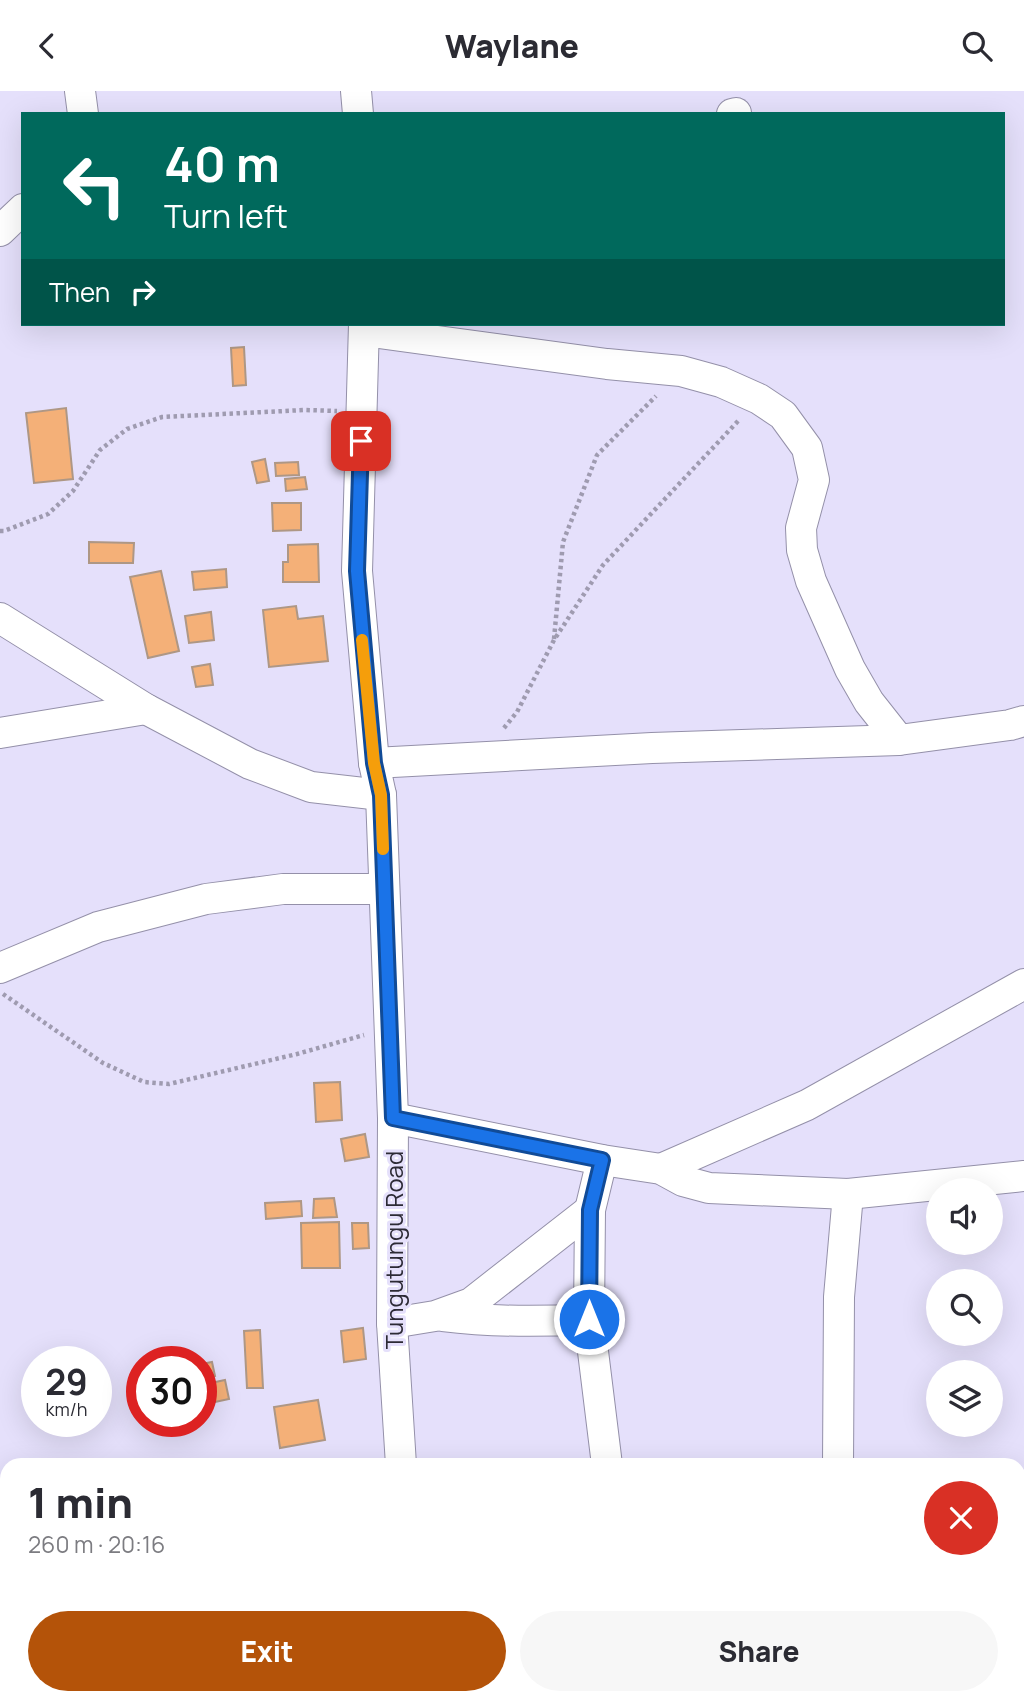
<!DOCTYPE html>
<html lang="en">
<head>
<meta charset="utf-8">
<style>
  :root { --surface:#fff; --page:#f7f7f7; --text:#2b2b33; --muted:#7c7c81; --accent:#b45309 }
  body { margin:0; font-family:Manrope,sans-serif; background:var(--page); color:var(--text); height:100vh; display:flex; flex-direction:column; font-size:26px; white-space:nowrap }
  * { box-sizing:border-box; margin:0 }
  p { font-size:23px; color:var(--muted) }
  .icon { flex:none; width:38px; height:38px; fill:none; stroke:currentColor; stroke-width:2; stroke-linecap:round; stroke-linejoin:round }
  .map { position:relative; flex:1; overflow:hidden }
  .drawer { position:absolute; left:0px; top:1367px; width:1026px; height:247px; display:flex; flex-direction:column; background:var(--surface); border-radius:21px 21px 0 0; box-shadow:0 7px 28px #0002 }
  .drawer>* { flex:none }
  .banner { position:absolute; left:21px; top:21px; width:984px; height:214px; border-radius:0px; box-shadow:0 7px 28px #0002; background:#00695c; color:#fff; overflow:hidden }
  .tools { position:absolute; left:926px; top:1087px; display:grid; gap:14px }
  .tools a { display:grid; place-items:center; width:77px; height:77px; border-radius:50%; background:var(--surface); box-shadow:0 7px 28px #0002; font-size:35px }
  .speed { position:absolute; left:21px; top:1255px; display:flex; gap:14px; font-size:35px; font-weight:700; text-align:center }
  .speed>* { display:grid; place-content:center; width:91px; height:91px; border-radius:50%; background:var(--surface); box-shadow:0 7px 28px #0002; line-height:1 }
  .speed small { font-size:18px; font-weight:400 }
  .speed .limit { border:10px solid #d22; background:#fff; color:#111 }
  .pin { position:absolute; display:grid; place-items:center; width:60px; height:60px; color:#fff; margin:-30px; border-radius:14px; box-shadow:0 4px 10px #0006 }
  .me { position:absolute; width:77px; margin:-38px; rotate:0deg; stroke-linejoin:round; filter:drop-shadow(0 0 5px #0008) }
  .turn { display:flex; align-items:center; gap:24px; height:147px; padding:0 28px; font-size:32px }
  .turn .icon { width:91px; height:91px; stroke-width:2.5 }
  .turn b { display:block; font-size:49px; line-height:60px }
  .then { display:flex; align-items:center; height:66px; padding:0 28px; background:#0003; gap:14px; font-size:26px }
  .round { display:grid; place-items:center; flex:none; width:74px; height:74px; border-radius:37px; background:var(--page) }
  .overview { display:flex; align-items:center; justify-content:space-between; height:119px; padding:0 28px }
  h1 { font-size:42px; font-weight:800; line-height:52px }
  .cta { display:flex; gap:14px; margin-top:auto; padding:14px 28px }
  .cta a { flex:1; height:80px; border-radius:42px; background:var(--accent); color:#fff; font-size:28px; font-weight:800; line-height:80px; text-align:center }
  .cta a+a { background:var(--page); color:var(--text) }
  header { display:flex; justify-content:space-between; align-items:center; height:91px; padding:0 28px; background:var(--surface); font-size:32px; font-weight:800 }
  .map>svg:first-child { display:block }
  .building { fill:#f4b078; stroke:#ae9785; stroke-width:2 }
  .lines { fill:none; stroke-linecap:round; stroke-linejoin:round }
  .minor-casing { stroke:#9490a9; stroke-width:32 }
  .path { stroke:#9f9bb0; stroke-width:4.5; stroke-dasharray:3.5 3.5; stroke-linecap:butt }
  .minor { stroke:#fff; stroke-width:30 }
  .route-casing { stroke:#114b97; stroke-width:18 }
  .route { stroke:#1a73e8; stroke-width:12 }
  .slow { stroke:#f59e0b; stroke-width:12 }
  .labels { text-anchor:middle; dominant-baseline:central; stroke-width:6; stroke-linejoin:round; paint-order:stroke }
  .street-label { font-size:24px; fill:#2c2a35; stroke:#e5e0fb }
</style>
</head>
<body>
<header><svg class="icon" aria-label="back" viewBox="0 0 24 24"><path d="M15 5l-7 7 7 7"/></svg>Waylane<svg class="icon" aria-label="search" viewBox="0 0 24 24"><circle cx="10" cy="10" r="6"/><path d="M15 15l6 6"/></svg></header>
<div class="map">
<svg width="1024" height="1613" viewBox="0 0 1024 1613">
  <rect width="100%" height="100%" fill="#e5e0fb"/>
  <!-- building -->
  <g class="building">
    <path d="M244 256 246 294 233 295 231 257Z"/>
    <path d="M66 317 73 388 34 392 26 322Z"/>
    <path d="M265 368 269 390 257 392 252 371Z"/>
    <path d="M298 371 299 384 276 385 275 372Z"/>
    <path d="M305 386 307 398 286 400 285 388Z"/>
    <path d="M272 412H301V439L273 440Z"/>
    <path d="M89 451 134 452 133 472H89Z"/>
    <path d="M318 453 319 491H283V471H288V454Z"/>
    <path d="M226 478 227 496 194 499 192 481Z"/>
    <path d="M161 480 179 560 148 567 130 486Z"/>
    <path d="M296 515 298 528 323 525 328 570 269 576 263 519Z"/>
    <path d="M211 521 214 549 189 552 185 525Z"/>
    <path d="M210 573 213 594 196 596 192 576Z"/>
    <path d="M340 991 342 1029 316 1031 314 992Z"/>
    <path d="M365 1043 369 1066 345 1070 341 1048Z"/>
    <path d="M334 1107 337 1126 313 1127 314 1108Z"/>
    <path d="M301 1110 302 1125 266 1128 265 1112Z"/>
    <path d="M339 1131 340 1177H302L301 1132Z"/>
    <path d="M352 1132H368L369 1157 353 1158Z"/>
    <path d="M363 1237 366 1268 344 1271 341 1240Z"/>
    <path d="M260 1239 263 1297H247L244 1240Z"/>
    <path d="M212 1271 215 1285 201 1288V1273Z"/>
    <path d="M225 1289 229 1308 201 1314V1294Z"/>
    <path d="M318 1309 325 1349 280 1357 274 1316Z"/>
  </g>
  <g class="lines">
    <defs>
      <g id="minor">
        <path d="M80 0 83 23"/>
        <path d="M356 0 358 23"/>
        <path d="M732 23 736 22"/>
        <path d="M0 140 23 118"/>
        <path d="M364 233 357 480 374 672 381 704 393 1027 392 1232 401 1374"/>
        <path d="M364 240 607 273 681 280 721 291 759 308 783 324 807 357 814 389 801 437 802 459 811 490 850 578 869 611 899 649"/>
        <path d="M0 527 146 618 250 673 311 696 381 704"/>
        <path d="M0 642 146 618"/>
        <path d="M374 672 652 657 899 649 1010 634 1024 630"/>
        <path d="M0 877 98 836 206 808 283 798H384"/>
        <path d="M393 1027 602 1069 661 1078 683 1090 709 1097 848 1103 1024 1085"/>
        <path d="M602 1069 590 1119 589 1228 607 1374"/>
        <path d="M661 1078 807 1014 1024 893"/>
        <path d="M443 1225C492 1231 539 1231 589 1228"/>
        <path d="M392 1232 435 1225 471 1212 590 1119"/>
        <path d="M838 1374 839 1206 848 1103"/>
        <path d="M845 1606 849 1613"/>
        <path d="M920 1606 952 1613"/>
        <path d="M413 1613V1606"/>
      </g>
    </defs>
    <!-- minor casing -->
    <use href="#minor" class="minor-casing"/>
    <!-- path -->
    <g class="path">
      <path d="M0 440H4L48 423 73 400 100 359 127 338 162 326 305 319 337 320"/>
      <path d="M554 548 563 451 597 364 656 305"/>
      <path d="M504 637 517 621 554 549 603 474 739 329"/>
      <path d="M3 903 103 972 144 991 169 993 297 963 364 944"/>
      <path d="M299 1606H310"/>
      <path d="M154 1613 172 1606"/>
    </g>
    <!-- minor -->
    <use href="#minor" class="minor"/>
  </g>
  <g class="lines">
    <defs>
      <path id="route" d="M361 350 357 480 374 672 381 704 393 1027 602 1069 590 1119 589 1228"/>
    </defs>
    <!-- route casing -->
    <use href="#route" class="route-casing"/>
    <!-- route -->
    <use href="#route" class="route"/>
    <!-- slow -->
    <path class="slow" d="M362 549 374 672 381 704 383 758"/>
  </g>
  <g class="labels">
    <!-- street labels -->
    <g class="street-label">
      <text transform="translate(393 1159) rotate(-90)">Tungutungu Road</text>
    </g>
  </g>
</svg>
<div class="tools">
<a><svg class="icon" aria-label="sound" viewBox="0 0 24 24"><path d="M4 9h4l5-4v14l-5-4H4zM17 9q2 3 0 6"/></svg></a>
<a><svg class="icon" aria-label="search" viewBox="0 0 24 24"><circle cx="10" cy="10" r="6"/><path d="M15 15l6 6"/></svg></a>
<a><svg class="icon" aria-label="layers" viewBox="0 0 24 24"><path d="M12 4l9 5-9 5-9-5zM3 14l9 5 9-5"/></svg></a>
</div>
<div class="speed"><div>29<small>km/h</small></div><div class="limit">30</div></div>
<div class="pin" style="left:361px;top:350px;background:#d93025"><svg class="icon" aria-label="arrive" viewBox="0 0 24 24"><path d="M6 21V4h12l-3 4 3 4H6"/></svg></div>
<svg class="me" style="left:589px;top:1228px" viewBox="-20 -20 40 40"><circle r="17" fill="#1a73e8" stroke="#fff" stroke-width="3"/><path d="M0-11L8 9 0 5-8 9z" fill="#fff"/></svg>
<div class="banner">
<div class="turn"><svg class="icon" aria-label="left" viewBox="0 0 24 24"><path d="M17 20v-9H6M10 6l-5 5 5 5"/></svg><div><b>40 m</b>Turn left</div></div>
<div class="then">Then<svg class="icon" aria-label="right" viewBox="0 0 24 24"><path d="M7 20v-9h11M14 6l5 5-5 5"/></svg></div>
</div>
<section class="drawer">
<div class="overview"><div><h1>1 min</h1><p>260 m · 20:16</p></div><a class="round" style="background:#d93025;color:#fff"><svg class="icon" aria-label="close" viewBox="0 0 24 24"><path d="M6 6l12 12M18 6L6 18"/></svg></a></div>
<div class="cta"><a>Exit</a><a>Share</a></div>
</section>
</div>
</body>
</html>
